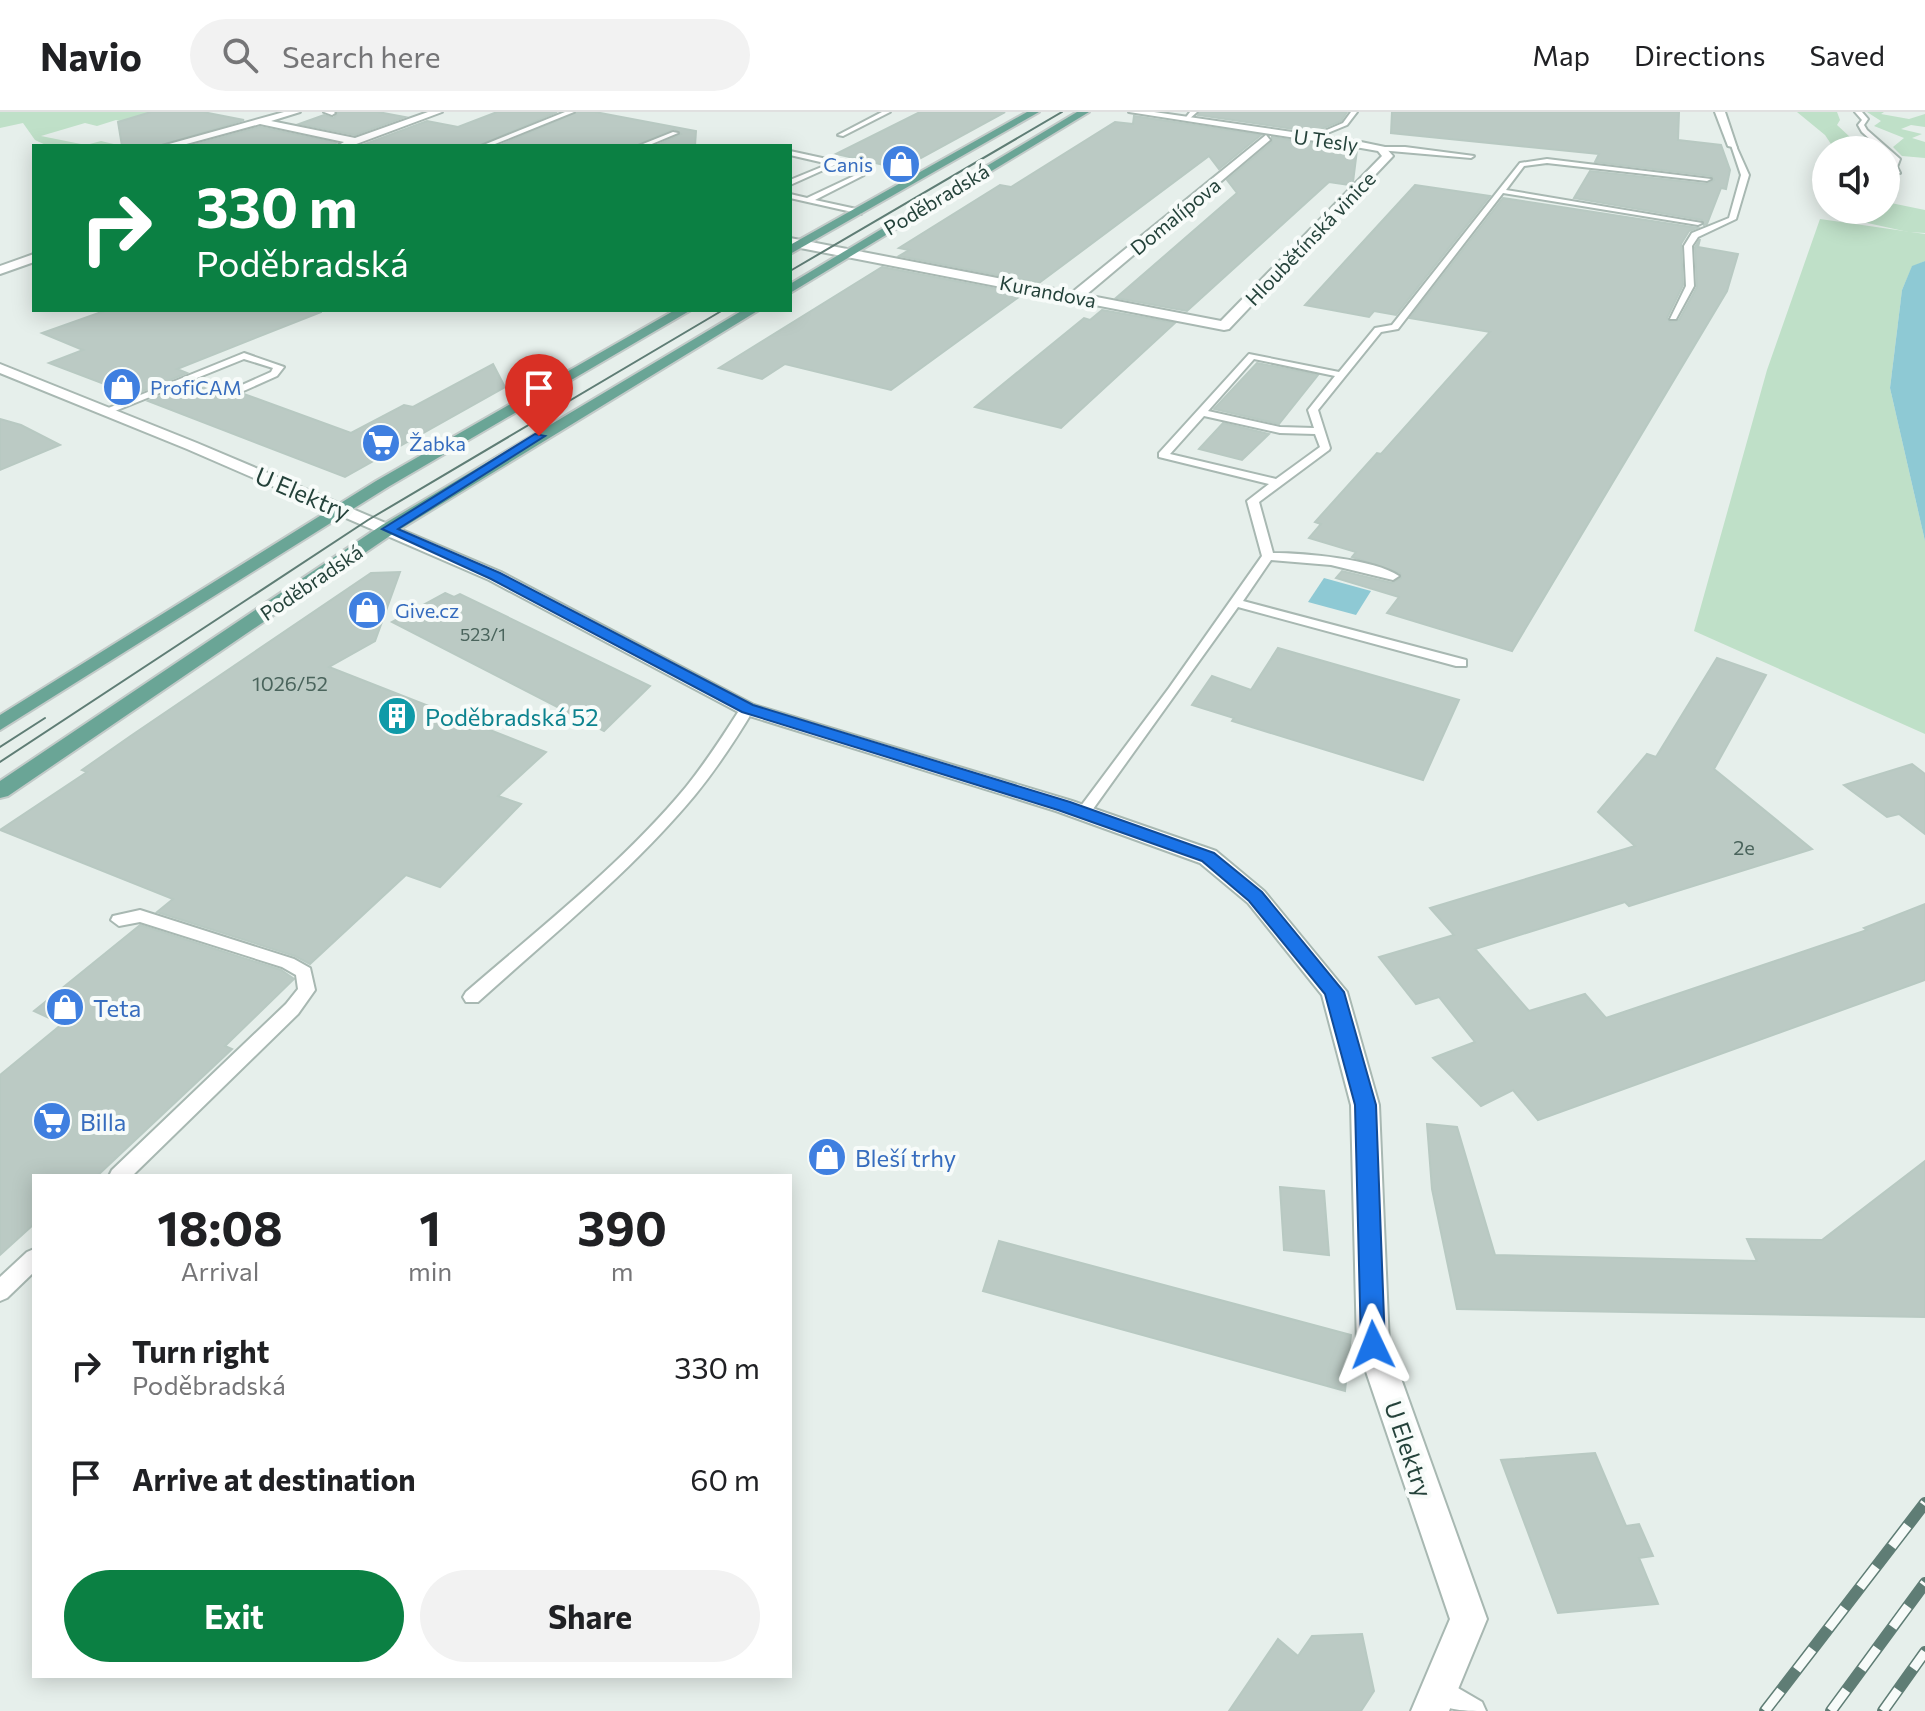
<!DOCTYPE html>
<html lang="en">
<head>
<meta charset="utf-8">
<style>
  :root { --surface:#fff; --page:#f2f2f2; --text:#202124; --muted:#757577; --line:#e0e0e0; --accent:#0b8043 }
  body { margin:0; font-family:Commissioner,sans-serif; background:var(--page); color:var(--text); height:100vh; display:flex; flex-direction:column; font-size:30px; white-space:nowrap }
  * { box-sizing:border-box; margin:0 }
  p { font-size:26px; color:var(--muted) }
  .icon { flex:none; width:44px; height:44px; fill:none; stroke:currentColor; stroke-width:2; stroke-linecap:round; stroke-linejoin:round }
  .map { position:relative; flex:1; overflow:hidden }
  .drawer { position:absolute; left:32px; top:1062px; width:760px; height:504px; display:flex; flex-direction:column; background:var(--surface); border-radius:0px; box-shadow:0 4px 20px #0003 }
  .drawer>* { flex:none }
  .guide { position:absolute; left:32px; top:32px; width:760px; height:168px; border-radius:0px; box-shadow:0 4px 20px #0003; background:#0b8043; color:#fff; overflow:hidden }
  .controls { position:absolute; left:1812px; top:24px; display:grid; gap:16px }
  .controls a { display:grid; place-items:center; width:88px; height:88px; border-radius:50%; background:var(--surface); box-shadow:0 4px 20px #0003; font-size:40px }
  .pin { position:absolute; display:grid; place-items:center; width:68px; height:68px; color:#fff; margin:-82px -34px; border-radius:50% 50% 50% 0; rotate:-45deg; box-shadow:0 0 8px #0007 }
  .pin .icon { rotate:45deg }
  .me { position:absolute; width:88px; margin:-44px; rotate:358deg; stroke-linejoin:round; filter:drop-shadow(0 0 6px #0008) }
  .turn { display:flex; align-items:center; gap:28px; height:168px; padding:0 32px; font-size:36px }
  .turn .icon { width:104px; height:104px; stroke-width:2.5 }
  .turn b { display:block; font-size:56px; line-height:68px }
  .eta { display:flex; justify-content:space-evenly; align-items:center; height:136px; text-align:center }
  .eta b { font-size:48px; font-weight:700; line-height:56px }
  .primary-button { display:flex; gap:16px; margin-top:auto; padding:16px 32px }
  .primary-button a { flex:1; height:92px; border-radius:48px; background:var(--accent); color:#fff; font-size:32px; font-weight:700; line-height:92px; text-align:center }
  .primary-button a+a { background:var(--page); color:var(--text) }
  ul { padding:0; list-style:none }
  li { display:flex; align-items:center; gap:24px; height:112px; padding:0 32px }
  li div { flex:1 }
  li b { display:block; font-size:30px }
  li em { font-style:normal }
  header { display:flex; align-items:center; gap:48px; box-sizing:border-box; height:112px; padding:0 40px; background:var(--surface); border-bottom:2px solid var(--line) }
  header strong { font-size:38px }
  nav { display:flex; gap:44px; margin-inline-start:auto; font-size:28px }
  .search { width:560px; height:72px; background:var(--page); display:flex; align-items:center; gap:20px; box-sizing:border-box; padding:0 28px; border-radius:44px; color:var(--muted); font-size:30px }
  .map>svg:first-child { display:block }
  .green { fill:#bfe0c8 }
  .water { fill:#8ec9d4 }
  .building { fill:#bbcac4; stroke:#b8c9c2; stroke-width:2 }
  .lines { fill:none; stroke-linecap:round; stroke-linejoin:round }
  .service-casing { stroke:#a8b8b2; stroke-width:4 }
  .pedestrian-casing { stroke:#a8b8b2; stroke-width:4 }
  .minor-casing { stroke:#a8b8b2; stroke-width:4 }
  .primary-casing { stroke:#c2cac8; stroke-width:4 }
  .service { fill:#fff; fill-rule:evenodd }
  .pedestrian { fill:#fff; fill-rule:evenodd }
  .minor { fill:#fff; fill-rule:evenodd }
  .primary { fill:#6aa596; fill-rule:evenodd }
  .tram { stroke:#5f7d75; stroke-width:2 }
  .rail-casing { stroke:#5f7d75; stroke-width:12 }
  .rail { stroke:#f7fbf9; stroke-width:9; stroke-dasharray:26; stroke-linecap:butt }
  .route { fill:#1a73e8; stroke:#114b97; stroke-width:2 }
  .labels { text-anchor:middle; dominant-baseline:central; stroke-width:8; stroke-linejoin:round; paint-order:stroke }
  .far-number-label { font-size:18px; fill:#4a645c }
  .far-street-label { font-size:20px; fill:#24423a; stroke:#f7fbf9 }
  .far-shop-label { font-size:20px; fill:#366cbe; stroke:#f7fbf9; text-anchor:start }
  .number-label { font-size:20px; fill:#4a645c }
  .street-label { font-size:24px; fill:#24423a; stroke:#f7fbf9 }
  .culture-label { font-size:24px; fill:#0d838f; stroke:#f7fbf9; text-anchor:start }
  .shop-label { font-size:24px; fill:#366cbe; stroke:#f7fbf9; text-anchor:start }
</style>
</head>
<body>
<header>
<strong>Navio</strong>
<div class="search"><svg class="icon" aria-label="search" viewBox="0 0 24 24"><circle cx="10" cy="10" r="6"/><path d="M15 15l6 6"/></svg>Search here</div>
<nav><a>Map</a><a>Directions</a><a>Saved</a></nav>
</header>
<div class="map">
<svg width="1925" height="1599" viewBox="0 0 1925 1599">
  <rect width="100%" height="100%" fill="#e6efeb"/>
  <!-- green -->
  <g class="green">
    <path d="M0 0H151L134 5 132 12 116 8 97 14 85 11 41 24 86 33 101 29 122 34H48L35 28 23 11 0 16Z"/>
    <path d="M1797 0H1837L1840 8 1837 13 1864 38H1835L1825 23Z"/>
    <path d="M1867 0H1884L1881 2 1909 7 1925 2V15L1911 13 1901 17 1922 22 1912 26 1925 30V46L1902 44 1893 35 1904 26 1874 14 1881 9Z"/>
    <path d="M1886 90 1925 98V121L1908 120 1836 104 1837 98H1886Z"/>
    <path d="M1820 107 1925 122V149L1912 155 1902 178 1890 276 1925 429V622L1694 519 1767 258Z"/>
  </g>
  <!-- water -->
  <g class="water">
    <path d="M1925 149V429L1890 276 1902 178 1912 154Z"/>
    <path d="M1324 466 1371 479 1356 503 1308 490Z"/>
  </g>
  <!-- building -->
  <g class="building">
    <path d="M151 0H203L244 8 159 34H122L118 10Z"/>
    <path d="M338 0H378L405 5 355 23 299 12 324 3 334 6Z"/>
    <path d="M497 0H557L478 34H360L427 9 458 15Z"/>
    <path d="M577 0H595L696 19 695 34H655L681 22 674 17 635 34H498Z"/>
    <path d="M920 0H1005L901 57 836 42Z"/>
    <path d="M1200 0H1347L1341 9 1314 20 1198 3Z"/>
    <path d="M1392 0H1679L1678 28 1721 33 1730 58 1726 77 1721 76 1707 112 1704 113 1702 108 1574 86 1590 59 1707 72 1714 68 1711 64 1595 50 1599 42 1391 21Z"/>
    <path d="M1134 4 1261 23 1219 57 1209 44 1039 171 899 144 909 138 899 136 1000 73 1011 75 1115 10 1133 12Z"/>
    <path d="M260 15 336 31 334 34H190Z"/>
    <path d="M1272 25 1357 38 1353 70 1349 73 1329 70 1187 199 1116 186 1237 81 1227 68 1272 30Z"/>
    <path d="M1415 73 1490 84 1396 203 1374 199 1369 205 1305 193Z"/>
    <path d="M1503 86 1697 116 1689 119 1681 132 1683 173 1667 206 1670 210 1679 208 1697 175 1695 135 1700 127 1698 135 1738 142 1727 179 1512 539 1387 501 1399 485 1336 466 1342 459 1392 471 1401 466 1400 461 1352 445 1356 440 1309 426 1321 412 1315 410 1377 341 1381 342 1490 220 1410 206Z"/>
    <path d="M882 155 1023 182 891 278 785 252 762 267 719 256Z"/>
    <path d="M107 198H321V200L177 257 187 261 133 283 49 251 83 238 42 221Z"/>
    <path d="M1102 198 1175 211 1061 316 975 295 1084 206 1090 208Z"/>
    <path d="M1257 251 1318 263 1279 312 1214 297Z"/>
    <path d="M493 252 505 275 345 365 148 289 203 267 230 277 233 284 244 282 351 321 404 293 413 295Z"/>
    <path d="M0 307 21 313 60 333 0 358Z"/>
    <path d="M1223 311 1269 322 1242 348 1199 337Z"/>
    <path d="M400 460 375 529 329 555 546 640 498 684 521 692 440 775 406 763 310 852 295 844 157 800 173 787 0 718 87 660 82 658 132 623 371 461Z"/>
    <path d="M445 481 454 485 460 482 650 574 604 619 392 510Z"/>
    <path d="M1278 536 1459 588 1423 668 1232 609 1234 606 1192 593 1212 564 1251 578Z"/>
    <path d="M1717 546 1766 563 1714 657 1812 737 1629 794 1625 790 1475 837 1529 899 1585 882 1606 906 1867 818 1864 816 1925 792V868L1538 1008 1513 978 1481 994 1433 946 1475 930 1439 885 1416 892 1379 845 1454 823 1430 796 1635 734 1598 700 1647 642 1656 645Z"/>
    <path d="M1912 652 1925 662V722L1899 702 1887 705 1844 673Z"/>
    <path d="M140 813 281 858 294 867 225 934 232 937 97 1064H34V1112L0 1143V963L62 912 34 899Z"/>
    <path d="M1427 1012 1457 1015 1495 1143 1757 1149 1747 1127 1822 1128 1925 1049V1205L1457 1197 1432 1077Z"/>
    <path d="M1280 1075 1324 1079 1329 1143 1284 1138Z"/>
    <path d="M999 1129 1351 1223 1345 1279 983 1179Z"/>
    <path d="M1595 1341 1626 1414 1639 1412 1653 1444 1639 1446 1658 1492 1558 1501 1501 1348Z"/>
    <path d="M1362 1522 1374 1579 1361 1599H1229L1278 1527 1298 1544 1312 1524Z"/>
  </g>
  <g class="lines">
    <defs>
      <g id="service">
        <path d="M324 0H334L335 1 332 3Z"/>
        <path d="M565 0H574L490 34H481Z"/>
        <path d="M882 0H890L843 24 838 23Z"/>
        <path d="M1190 0H1197L1188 8H1184Z"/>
        <path d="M1351 0H1357L1347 13 1313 27 1308 26 1343 11Z"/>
        <path d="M1855 0H1862L1868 7 1864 13 1867 18 1900 47 1897 55 1900 61H1896L1890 55 1894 48 1886 41V38H1882L1862 20 1858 13 1862 8Z"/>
        <path d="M673 20 678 21 647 34H638Z"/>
        <path d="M1731 33 1736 34 1749 63 1736 107 1698 125 1692 134 1694 174 1676 207H1670L1686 174 1684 134 1692 121 1729 106 1741 63Z"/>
        <path d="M1381 35H1405L1474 44 1471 46 1379 38Z"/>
        <path d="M790 39 836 49 839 51 790 73V68L829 52 790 43Z"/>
        <path d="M1547 47 1711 67 1707 69 1547 51 1524 54 1506 78 1702 111 1698 113 1503 81 1398 217 1381 220 1318 298 1330 336 1329 338 1259 390 1273 441C1303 441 1375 447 1399 464L1393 468 1331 453 1271 448 1243 489 1466 548V554H1456L1238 495 1088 704H1078L1076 701 1078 698 1169 576 1262 444 1247 389 1269 372 1159 345V341L1249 242 1339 260 1375 216 1392 213 1520 51ZM1254 247 1335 264 1308 298 1314 316 1280 315 1208 299ZM1204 304 1280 321 1315 322 1320 335 1276 367 1170 342Z"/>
        <path d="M858 62 864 63 815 88 861 98V102L790 86V82L807 86Z"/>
        <path d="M244 241 284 255 277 264 239 281H233V277L271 260 273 256 244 247 110 301 101 299Z"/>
        <path d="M747 593 754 597C736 627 717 656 695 683 631 760 552 823 478 890H466L463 885 466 880C541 815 622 752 686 675 707 649 724 622 742 594Z"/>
        <path d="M140 798 294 847 310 856 315 878 298 902 132 1064H109L112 1058 286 892 298 877 296 863 282 855 140 810 119 814 111 808 113 804Z"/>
        <path d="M34 1137V1160L7 1186 0 1189V1165L27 1140Z"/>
        <path d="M1439 1565 1482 1590 1486 1599C1463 1599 1436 1599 1426 1578L1430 1569Z"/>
      </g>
      <path id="pedestrian" d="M1266 23 1270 28 1080 188H1070V182Z"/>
      <g id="minor">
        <path d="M284 0H300L271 9 355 26 428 0H442L351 34H337L344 30 260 12 179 34H162Z"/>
        <path d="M1129 0H1154L1361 30 1385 35 1393 44 1229 217 1224 218 790 134V126L1221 209 1382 44 1378 39 1361 36Z"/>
        <path d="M1715 0H1725L1737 36 1728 34Z"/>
        <path d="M34 142V150L0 162V154Z"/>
        <path d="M0 252 197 331 501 460 754 593 1072 689 1216 739 1264 779 1347 880 1379 993 1389 1233 1487 1507 1449 1599H1411L1450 1507 1357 1233 1351 993 1322 883 1248 791 1200 751 1056 699 740 601 489 468 187 337 0 261Z"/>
      </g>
      <g id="primary">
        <path d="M1027 0H1039L790 142V133Z"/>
        <path d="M1077 0H1089L790 181V172Z"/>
        <path d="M675 198H691L388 375 0 618V603L376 369Z"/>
        <path d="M743 198H759L394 421 8 684 0 686V669L382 413Z"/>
      </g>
    </defs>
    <!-- service casing -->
    <use href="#service" class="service-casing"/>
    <!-- pedestrian casing -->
    <use href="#pedestrian" class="pedestrian-casing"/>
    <!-- minor casing -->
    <use href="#minor" class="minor-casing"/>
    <!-- primary casing -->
    <use href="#primary" class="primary-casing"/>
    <!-- service -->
    <use href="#service" class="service"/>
    <!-- pedestrian -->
    <use href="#pedestrian" class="pedestrian"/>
    <!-- minor -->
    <use href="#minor" class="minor"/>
    <!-- primary -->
    <use href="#primary" class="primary"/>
    <!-- tram -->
    <g class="tram">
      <path d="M790 159 1062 0"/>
      <path d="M0 635 45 606"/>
      <path d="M0 650 368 408 723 198"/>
    </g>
    <defs>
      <g id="rail">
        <path d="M1765 1599 1925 1391"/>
        <path d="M1831 1599 1925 1471"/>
        <path d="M1883 1599 1925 1540"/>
      </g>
    </defs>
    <!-- rail casing -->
    <use href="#rail" class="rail-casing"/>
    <!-- rail -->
    <use href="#rail" class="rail"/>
  </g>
  <!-- route -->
  <path class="route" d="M535 322 545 324 398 417 500 461 753 593 1070 690 1214 741 1262 780 1344 880 1376 993 1385 1233 1381 1241 1373 1244 1364 1241 1361 1233 1355 993 1325 882 1249 789 1202 749 1058 698 742 600 491 467 382 417Z"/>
  <!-- icons -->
  <defs>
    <symbol id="shop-disc" viewBox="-11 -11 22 22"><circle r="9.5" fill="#3f7fe0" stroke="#f7fbf9"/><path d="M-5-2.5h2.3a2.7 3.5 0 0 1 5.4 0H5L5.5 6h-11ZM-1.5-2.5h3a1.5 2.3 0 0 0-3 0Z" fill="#fff"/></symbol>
    <symbol id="supermarket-disc" viewBox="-11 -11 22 22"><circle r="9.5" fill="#3f7fe0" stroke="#f7fbf9"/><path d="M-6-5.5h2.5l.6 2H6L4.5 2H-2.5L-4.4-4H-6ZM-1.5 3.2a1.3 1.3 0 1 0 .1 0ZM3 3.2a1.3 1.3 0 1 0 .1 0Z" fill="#fff"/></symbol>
    <symbol id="building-disc" viewBox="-11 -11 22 22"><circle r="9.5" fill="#0f9aa8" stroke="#f7fbf9"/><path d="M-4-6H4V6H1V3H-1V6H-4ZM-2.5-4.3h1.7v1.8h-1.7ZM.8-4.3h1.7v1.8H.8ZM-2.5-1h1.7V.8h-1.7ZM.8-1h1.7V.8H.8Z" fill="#fff"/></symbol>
  </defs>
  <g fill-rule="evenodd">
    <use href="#shop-disc" x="879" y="30" width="44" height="44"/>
    <use href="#shop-disc" x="100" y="253" width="44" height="44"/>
    <use href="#supermarket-disc" x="359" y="309" width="44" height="44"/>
    <use href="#shop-disc" x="345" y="476" width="44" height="44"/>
    <use href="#building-disc" x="375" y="582" width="44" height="44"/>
    <use href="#shop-disc" x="43" y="873" width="44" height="44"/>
    <use href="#supermarket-disc" x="30" y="987" width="44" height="44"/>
    <use href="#shop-disc" x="805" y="1023" width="44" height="44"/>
  </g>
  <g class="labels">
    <!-- far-number labels -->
    <g class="far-number-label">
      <text x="483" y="522">523/1</text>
    </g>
    <!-- far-street labels -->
    <g class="far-street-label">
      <text transform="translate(1326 28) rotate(8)">U Tesly</text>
      <text transform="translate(936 87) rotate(-31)">Poděbradská</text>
      <text transform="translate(1175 104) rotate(-39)">Domalípova</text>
      <text transform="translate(1310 126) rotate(-46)">Hloubětínská vinice</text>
      <text transform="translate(1048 179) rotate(11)">Kurandova</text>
      <text transform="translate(311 470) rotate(-34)">Poděbradská</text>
    </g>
    <!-- far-shop labels -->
    <g class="far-shop-label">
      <text x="873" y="52" text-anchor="end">Canis</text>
      <text x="150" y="275">ProfiCAM</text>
      <text x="409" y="331">Žabka</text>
      <text x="395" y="498">Give.cz</text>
    </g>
    <!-- number labels -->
    <g class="number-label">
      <text x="290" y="571">1026/52</text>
      <text x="1744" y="735">2e</text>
    </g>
    <!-- street labels -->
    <g class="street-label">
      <text transform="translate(303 381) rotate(23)">U Elektry</text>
      <text transform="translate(1409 1337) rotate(71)">U Elektry</text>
    </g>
    <!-- culture labels -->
    <g class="culture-label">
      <text x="425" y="604">Poděbradská 52</text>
    </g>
    <!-- shop labels -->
    <g class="shop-label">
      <text x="93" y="895">Teta</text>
      <text x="80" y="1009">Billa</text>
      <text x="855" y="1045">Bleší trhy</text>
    </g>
  </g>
</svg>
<div class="controls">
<a><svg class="icon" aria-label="sound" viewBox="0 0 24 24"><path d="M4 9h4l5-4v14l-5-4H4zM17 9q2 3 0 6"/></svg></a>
</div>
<div class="pin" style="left:539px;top:324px;background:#d93025"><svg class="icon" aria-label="arrive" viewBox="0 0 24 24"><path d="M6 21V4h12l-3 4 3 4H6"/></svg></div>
<svg class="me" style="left:1373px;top:1233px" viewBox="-20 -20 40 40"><path d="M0-17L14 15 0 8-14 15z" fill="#1a73e8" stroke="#fff" stroke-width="4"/></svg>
<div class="guide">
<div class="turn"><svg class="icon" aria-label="right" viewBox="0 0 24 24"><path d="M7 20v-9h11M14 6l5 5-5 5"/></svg><div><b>330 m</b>Poděbradská</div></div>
</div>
<section class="drawer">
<div class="eta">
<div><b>18:08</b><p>Arrival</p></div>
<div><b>1</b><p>min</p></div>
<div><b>390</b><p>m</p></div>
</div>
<ul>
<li><svg class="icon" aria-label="right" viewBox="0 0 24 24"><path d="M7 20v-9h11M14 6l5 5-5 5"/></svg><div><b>Turn right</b><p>Poděbradská</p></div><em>330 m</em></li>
<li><svg class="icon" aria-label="arrive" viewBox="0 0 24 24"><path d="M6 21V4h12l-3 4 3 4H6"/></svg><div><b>Arrive at destination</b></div><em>60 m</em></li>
</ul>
<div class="primary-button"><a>Exit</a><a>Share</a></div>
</section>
</div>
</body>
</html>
